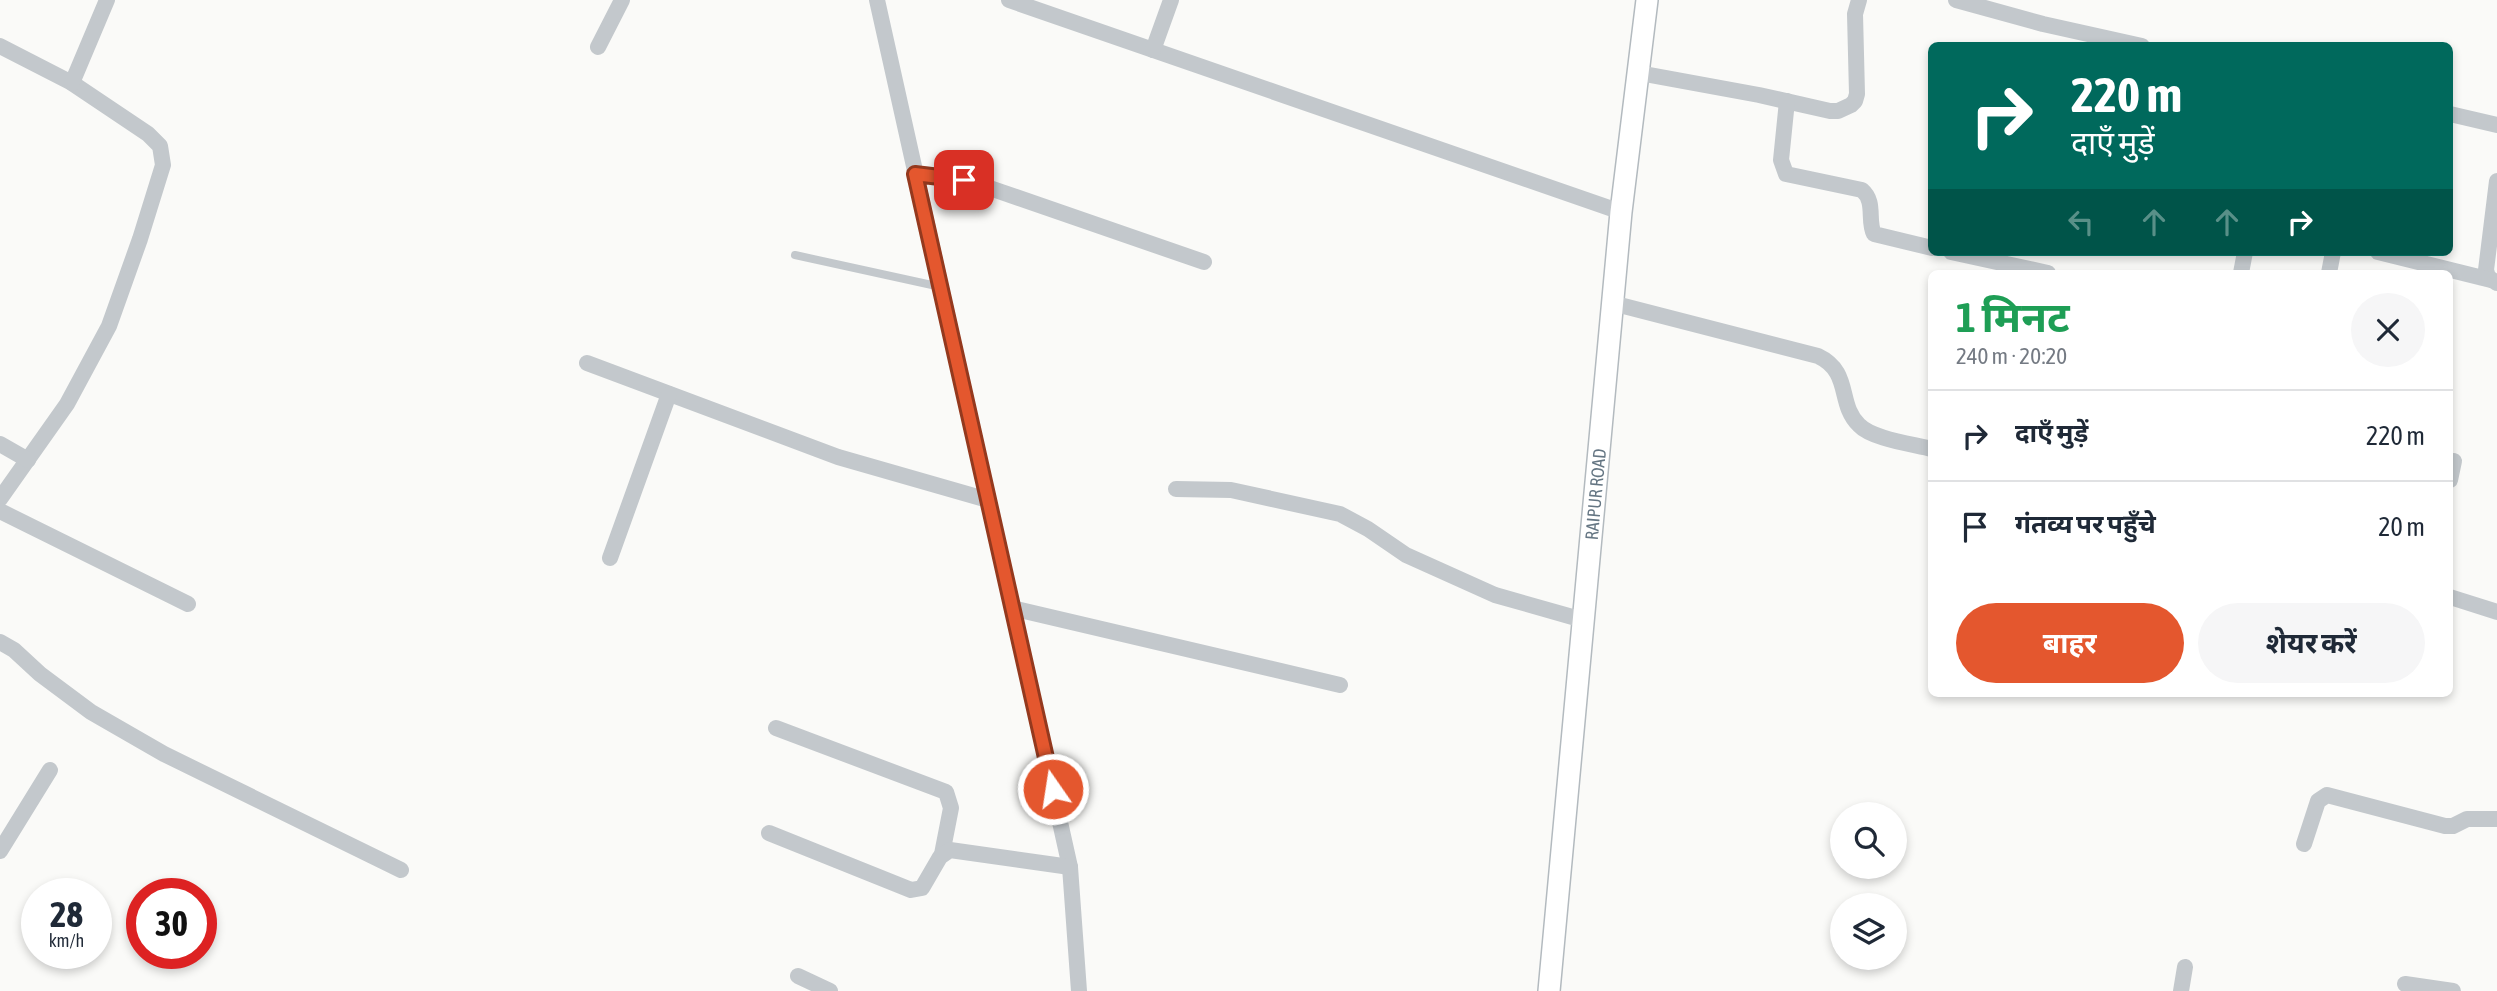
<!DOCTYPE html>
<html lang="hi">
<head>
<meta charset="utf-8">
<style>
  :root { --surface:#fff; --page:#f6f6f7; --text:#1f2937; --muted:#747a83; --line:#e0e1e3; --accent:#e4572e }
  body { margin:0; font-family:"Asap Condensed","Noto Sans Devanagari",sans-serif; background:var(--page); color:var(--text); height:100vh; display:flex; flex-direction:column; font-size:26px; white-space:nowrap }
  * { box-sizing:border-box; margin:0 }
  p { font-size:23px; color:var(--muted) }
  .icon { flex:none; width:38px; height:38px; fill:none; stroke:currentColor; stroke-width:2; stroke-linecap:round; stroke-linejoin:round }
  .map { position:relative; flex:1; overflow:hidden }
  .side { position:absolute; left:1928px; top:270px; width:525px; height:427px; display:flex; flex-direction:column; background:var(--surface); border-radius:10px; box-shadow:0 4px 10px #0003 }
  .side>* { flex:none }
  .hud { position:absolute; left:1928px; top:42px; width:525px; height:214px; border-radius:10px; box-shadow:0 4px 10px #0003; background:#00695c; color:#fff; overflow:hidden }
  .fabs { position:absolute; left:1830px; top:802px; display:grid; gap:14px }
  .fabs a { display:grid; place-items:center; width:77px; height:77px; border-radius:50%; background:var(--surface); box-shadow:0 4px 10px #0003; font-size:35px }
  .speed { position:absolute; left:21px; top:878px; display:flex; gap:14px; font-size:35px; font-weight:700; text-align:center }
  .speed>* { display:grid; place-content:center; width:91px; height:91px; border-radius:50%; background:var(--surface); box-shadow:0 4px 10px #0003; line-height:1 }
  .speed small { font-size:18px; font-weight:400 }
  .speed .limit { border:10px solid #d22; background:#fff; color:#111 }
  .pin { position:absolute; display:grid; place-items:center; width:60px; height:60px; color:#fff; margin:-30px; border-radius:14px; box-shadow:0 4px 10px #0006 }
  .me { position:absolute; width:77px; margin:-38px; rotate:347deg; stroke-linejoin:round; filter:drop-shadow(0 0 5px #0008) }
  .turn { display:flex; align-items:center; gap:24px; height:147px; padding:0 28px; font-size:32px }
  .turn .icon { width:91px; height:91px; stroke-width:2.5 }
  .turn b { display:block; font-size:49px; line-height:60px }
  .lanes { display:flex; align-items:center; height:66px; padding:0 28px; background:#0003; justify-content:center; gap:35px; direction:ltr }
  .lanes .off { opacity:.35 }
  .round { display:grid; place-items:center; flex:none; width:74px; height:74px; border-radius:37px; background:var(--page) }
  .summary { display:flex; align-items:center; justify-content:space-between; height:119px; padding:0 28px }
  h1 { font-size:42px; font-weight:700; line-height:52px; color:#1e9e55 }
  .primary-button { display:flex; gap:14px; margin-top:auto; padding:14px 28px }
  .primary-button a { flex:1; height:80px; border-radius:42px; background:var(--accent); color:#fff; font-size:28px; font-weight:700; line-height:80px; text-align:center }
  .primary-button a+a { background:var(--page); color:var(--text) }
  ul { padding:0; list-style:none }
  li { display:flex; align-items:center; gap:21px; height:91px; padding:0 28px; border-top:2px solid var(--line) }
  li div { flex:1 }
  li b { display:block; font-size:26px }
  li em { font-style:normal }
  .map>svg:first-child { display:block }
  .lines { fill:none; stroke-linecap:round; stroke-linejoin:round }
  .secondary-casing { stroke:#b3babf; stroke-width:24 }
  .service { stroke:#c3c8cc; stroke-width:8 }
  .minor { stroke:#c3c8cc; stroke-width:16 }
  .secondary { stroke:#fff; stroke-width:21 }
  .route-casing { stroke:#94391e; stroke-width:18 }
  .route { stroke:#e4572e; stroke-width:12 }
  .labels { text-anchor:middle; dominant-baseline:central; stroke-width:7; stroke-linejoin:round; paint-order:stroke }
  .street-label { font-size:18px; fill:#657683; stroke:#fff }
</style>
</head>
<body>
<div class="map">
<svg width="2497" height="991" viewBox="0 0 2497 991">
  <rect width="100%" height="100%" fill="#fafaf8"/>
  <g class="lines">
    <defs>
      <g id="secondary">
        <path id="s1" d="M1549 991 1621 212 1647 0"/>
      </g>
    </defs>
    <!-- secondary casing -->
    <use href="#secondary" class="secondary-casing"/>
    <!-- service -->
    <path class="service" d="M795 255 941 287"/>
    <!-- minor -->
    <g class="minor">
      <path d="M877 0 1070 867 1079 991"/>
      <path d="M1009 0 1621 212"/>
      <path d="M1956 0 2043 24 2142 46"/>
      <path d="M0 46 72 83 148 134 160 146 163 165 140 239 109 326 67 404 0 499"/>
      <path d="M598 47 622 0"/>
      <path d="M1153 50 1171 0"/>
      <path d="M1639 73 1759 95 1830 111H1838L1851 105 1855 101 1857 94 1855 14 1859 0"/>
      <path d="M72 83 107 0"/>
      <path d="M1787 101 1781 160 1786 174 1862 190C1876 202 1867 220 1874 234L1932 248"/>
      <path d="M2450 114 2497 125"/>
      <path d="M915 174 946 176 984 186 1204 262"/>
      <path d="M2497 181 2486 270 2488 277 2497 283"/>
      <path d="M1951 252 2048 273"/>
      <path d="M2378 252 2491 280"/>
      <path d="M2241 273 2245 252"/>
      <path d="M2329 273 2333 252"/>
      <path d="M1612 303 1818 356C1852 372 1837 404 1859 425 1872 439 1913 444 1932 449"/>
      <path d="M587 363 838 457 988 500"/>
      <path d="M0 444 28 460"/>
      <path d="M2450 480 2454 461"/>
      <path d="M1176 489 1231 490 1340 514 1368 529 1406 555 1495 595 1583 620"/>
      <path d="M0 511 188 604"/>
      <path d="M610 558 669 394"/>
      <path d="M2450 597 2497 612"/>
      <path d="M1012 608 1340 685"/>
      <path d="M0 642 14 650 40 674 91 712 164 754 401 870"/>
      <path d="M776 728 946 792 951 808 942 854"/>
      <path d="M769 833 911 890 922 888 940 857 950 850 1070 867"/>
      <path d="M2304 844 2318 801 2327 795 2445 826H2453L2467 819H2497"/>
      <path d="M0 851 50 770"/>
      <path d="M798 976 830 991"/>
      <path d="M2405 984 2453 991"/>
      <path d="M2181 991 2185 967"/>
    </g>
    <!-- secondary -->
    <use href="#secondary" class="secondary"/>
  </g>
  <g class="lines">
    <defs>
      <path id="route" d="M964 180 915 174 1053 789"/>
    </defs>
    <!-- route casing -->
    <use href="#route" class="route-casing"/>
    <!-- route -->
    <use href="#route" class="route"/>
  </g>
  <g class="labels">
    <!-- street labels -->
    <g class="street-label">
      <text stroke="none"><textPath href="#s1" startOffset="499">RAIPUR ROAD</textPath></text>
    </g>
  </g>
</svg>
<div class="fabs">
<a><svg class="icon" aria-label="search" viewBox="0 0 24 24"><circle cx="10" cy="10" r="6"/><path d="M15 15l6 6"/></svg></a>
<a><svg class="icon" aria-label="layers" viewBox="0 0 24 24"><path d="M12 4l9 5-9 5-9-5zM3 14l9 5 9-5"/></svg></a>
</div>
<div class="speed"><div>28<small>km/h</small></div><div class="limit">30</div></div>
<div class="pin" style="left:964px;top:180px;background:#d93025"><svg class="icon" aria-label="arrive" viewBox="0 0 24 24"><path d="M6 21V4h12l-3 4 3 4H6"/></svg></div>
<svg class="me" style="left:1053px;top:789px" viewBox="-20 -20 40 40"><circle r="17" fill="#e4572e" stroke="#fff" stroke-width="3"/><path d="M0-11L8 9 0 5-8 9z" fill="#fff"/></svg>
<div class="hud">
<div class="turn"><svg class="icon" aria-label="right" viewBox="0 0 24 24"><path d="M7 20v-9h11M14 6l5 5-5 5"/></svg><div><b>220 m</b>दाएँ मुड़ें</div></div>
<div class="lanes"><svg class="icon off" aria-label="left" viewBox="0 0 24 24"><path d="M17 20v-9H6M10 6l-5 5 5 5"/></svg><svg class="icon off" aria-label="ahead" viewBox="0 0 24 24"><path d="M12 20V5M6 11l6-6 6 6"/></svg><svg class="icon off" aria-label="ahead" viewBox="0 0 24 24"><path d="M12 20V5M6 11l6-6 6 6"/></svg><svg class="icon" aria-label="right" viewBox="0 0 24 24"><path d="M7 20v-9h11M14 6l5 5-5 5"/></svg></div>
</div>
<section class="side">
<div class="summary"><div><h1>1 मिनट</h1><p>240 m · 20:20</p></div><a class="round"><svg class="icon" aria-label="close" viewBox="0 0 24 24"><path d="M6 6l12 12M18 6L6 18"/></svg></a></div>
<ul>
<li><svg class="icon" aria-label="right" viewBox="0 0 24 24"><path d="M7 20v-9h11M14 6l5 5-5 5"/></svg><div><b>दाएँ मुड़ें</b></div><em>220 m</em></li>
<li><svg class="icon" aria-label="arrive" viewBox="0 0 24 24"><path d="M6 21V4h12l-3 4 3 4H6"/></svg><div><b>गंतव्य पर पहुँचे</b></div><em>20 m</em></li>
</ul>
<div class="primary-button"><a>बाहर</a><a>शेयर करें</a></div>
</section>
</div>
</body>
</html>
